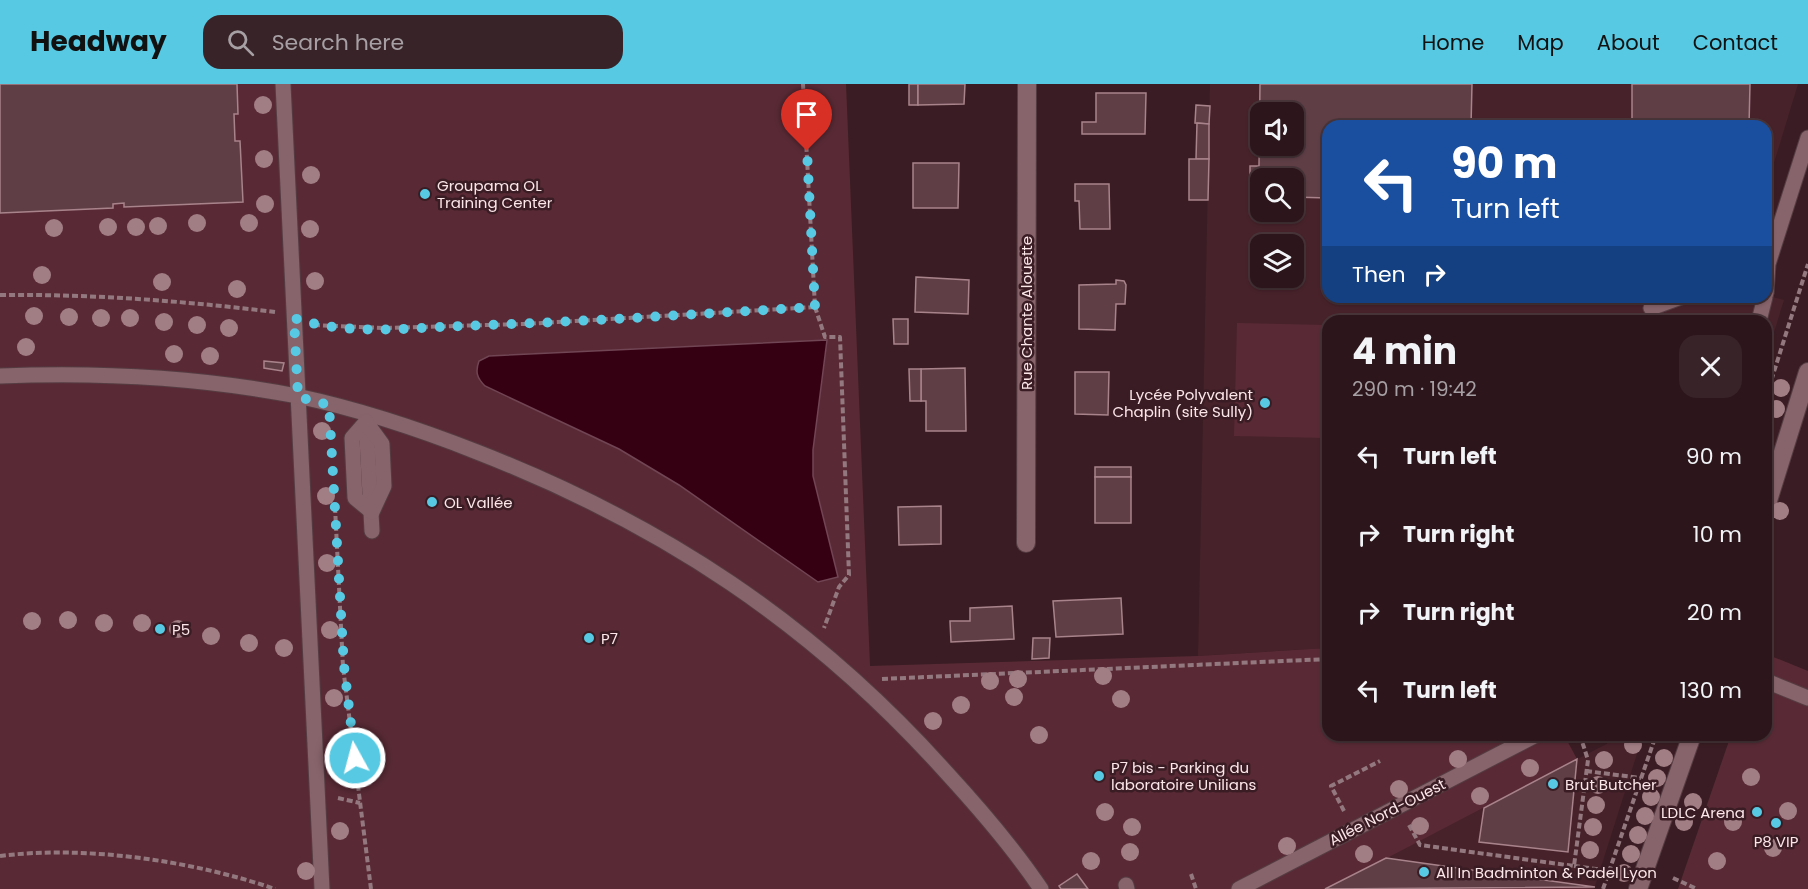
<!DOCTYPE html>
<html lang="en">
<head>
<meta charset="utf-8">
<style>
  :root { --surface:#2c161b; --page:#382328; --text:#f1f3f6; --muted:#a69fa3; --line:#48353a; --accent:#57c9e2 }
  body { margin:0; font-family:Poppins,sans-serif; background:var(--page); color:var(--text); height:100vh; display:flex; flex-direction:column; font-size:22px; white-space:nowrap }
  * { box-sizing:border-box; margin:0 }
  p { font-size:20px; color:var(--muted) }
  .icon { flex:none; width:33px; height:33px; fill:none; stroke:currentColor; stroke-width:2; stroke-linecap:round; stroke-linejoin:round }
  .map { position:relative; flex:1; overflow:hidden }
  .panel { position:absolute; left:1322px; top:231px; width:450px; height:426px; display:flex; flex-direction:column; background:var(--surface); border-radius:18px; box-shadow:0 2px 4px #0004,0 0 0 2px var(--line) }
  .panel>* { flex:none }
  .guide { position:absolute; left:1322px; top:36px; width:450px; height:183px; border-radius:18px; box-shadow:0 2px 4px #0004,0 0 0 2px var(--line); background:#1a4fa0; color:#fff; overflow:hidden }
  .tools { position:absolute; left:1250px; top:18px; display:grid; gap:12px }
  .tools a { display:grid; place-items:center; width:54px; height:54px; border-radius:12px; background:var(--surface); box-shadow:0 2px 4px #0004,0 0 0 2px var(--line); font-size:30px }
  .pin { position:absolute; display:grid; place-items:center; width:51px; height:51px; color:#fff; margin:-62px -26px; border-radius:50% 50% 50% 0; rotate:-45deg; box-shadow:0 0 6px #0007 }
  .pin .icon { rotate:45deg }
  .me { position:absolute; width:66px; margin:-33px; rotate:353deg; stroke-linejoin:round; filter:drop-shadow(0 0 4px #0008) }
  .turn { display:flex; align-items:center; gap:21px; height:126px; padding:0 30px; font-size:27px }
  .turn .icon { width:78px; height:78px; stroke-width:2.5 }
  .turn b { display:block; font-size:42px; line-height:51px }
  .then { display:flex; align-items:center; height:57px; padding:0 30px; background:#0003; gap:12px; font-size:22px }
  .round { display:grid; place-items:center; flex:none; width:63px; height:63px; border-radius:18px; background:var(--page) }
  .head { display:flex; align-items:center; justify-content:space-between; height:102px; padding:0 30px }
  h1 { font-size:36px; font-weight:700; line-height:45px }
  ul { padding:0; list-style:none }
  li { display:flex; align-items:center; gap:18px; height:78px; padding:0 30px }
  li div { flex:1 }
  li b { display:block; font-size:22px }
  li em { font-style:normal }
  header { display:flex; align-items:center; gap:36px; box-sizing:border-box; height:84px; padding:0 30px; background:var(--accent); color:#111 }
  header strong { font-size:28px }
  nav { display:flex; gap:33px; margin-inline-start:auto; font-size:21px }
  .search { width:420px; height:54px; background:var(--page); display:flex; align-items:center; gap:15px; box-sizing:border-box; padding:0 21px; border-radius:18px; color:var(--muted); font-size:22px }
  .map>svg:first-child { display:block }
  .built { fill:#47222b; fill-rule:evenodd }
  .green { fill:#592a36 }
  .water { fill:#360013; stroke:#714554; stroke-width:1.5 }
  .building { fill:#5f3e46; stroke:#a9838b; stroke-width:1.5; fill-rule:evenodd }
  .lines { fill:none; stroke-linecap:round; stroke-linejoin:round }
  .lane-casing { stroke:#553c42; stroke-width:17 }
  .street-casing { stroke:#553c42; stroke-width:20 }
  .path { stroke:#93797f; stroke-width:4; stroke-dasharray:6 3; stroke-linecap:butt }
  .lane { stroke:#87636b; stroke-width:15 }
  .street { stroke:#87636b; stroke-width:18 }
  .tree { fill:#a17d84 }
  .route { stroke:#57c9e2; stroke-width:10; stroke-dasharray:0 18 }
  .poi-dot { fill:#57c9e2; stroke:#3a1d24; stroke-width:2 }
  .labels { text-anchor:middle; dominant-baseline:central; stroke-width:5; stroke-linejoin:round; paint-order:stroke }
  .poi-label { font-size:15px; fill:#fbe6ea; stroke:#3a1d24; text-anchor:start }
  .street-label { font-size:15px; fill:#fbe6ea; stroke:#3a1d24 }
</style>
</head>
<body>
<header>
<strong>Headway</strong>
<div class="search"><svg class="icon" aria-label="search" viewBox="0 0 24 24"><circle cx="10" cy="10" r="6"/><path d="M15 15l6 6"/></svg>Search here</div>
<nav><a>Home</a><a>Map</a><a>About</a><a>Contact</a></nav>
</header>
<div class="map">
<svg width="1808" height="805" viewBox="0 0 1808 805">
  <rect width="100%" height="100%" fill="#3a1d24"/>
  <!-- built -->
  <g class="built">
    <path d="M1210 0H1798L1766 105V42H1328V213L1766 211 1784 216 1766 274V237H1328L1327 564 1198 572ZM1260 28H1293V62H1260ZM1260 94H1293V128H1260ZM1260 160H1293V194H1260Z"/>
    <path d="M1624 651H1643L1594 805H1325Z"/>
  </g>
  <!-- green -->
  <g class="green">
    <path d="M0 0H846L870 582 1198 572 1327 564 1328 651H1564L1577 675 1387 774 1594 805H0Z"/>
    <path d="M1237 239 1327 241V354L1234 352Z"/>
    <path d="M1766 570 1808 587V805H1678L1731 651H1766Z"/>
  </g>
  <!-- water -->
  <path class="water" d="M827 256 813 366V392L838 493 818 498 679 401 619 365 485 302C477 294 475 288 479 277L489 272Z"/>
  <!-- building -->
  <g class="building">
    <path d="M0 0H237L238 30H234L235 57H240L243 118 124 123V119L113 120V124L0 129Z"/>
    <rect x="909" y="0" width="9" height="21"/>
    <path d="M918 0H965L964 20 918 21Z"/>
    <path d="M1260 0H1472L1471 42H1328V114L1293 113V94H1260V112L1250 111V82H1259ZM1260 28H1293V62H1260Z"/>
    <path d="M1632 0H1750L1749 42H1632Z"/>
    <path d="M1096 9H1146L1145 50H1082V38H1096Z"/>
    <path d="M1196 21 1210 22 1209 40 1195 39Z"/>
    <path d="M1197 39 1209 40V75H1196Z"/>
    <path d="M1189 75H1209L1208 116H1189Z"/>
    <path d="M913 79H959L958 124H913Z"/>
    <path d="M1075 100H1109L1110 145H1080L1079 117H1075Z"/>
    <path d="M916 193 969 196 968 230 915 228Z"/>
    <path d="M1116 196 1124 197 1126 201 1125 220H1116L1115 246 1079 245V201L1116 200Z"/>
    <path d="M893 235H908V260H894Z"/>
    <path d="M264 277 284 279 282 287 264 284Z"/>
    <path d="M965 284 966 347H926V317H921V285Z"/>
    <path d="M909 285H921V317H910Z"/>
    <path d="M1075 288H1109L1108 331 1075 330Z"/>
    <rect x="1095" y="383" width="36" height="10"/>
    <rect x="1095" y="393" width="36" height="46"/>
    <path d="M941 422V460L899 461 898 423Z"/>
    <path d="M1121 514 1123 550 1056 553 1053 517Z"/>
    <path d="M1012 522 1014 555 951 558 950 537H970V524Z"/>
    <path d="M1033 554H1050L1049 574 1032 575Z"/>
    <path d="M1577 675 1568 768 1479 758 1484 724Z"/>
    <path d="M1386 774 1595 803 1325 805Z"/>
    <path d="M1077 790 1088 805H1061L1059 802Z"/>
  </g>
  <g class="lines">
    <defs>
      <g id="lane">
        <path d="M283 0 322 805"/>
        <path d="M1766 209 1768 180 1808 54"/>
        <path d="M1651 224 1681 213"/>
        <path d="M1759 237 1765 213"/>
        <path d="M0 292C99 288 199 293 297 312 358 325 419 345 477 368 662 440 812 539 945 687 979 724 1013 763 1041 805"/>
        <path d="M366 337 372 447"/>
        <path d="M366 338 382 360 384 402 372 428 355 414 352 354Z"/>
        <path d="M1766 597 1808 614"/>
        <path d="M1126 801 1127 805"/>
        <path d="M1239 805 1536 651"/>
      </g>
      <g id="street">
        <path d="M1766 423 1808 288"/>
        <path d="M1026 459 1027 0"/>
        <path d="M1638 805 1692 651"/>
      </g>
    </defs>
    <!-- lane casing -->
    <use href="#lane" class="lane-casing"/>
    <!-- street casing -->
    <use href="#street" class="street-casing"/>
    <!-- path -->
    <g class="path">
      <path d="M0 211C93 210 184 217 275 228"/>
      <path d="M815 223 825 253H840L849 491 839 503 824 544"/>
      <path d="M314 241 383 244 524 240 815 223 803 0"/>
      <path d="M1766 313 1808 180"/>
      <path d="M335 423 343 583 371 805"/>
      <path d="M882 595 1328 575"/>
      <path d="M1586 687 1641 694"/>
      <path d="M338 714 360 719"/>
      <path d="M1344 727 1331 702 1380 677"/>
      <path d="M1409 741 1420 761 1574 782 1588 676 1580 651"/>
      <path d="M0 772C85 761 194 777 275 805"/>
      <path d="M1574 782 1610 787"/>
      <path d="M1191 790 1196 805"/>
      <path d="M1673 794 1697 805"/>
      <path d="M1603 805 1656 651"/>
    </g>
    <!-- lane -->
    <use href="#lane" class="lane"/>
    <!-- street -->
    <use href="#street" class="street"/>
  </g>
  <!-- trees -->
  <g class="tree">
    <circle cx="263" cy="21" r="9"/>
    <circle cx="264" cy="75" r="9"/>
    <circle cx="311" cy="91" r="9"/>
    <circle cx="265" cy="120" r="9"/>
    <circle cx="197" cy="139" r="9"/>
    <circle cx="249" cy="139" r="9"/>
    <circle cx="158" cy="142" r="9"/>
    <circle cx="108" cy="143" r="9"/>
    <circle cx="136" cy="143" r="9"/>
    <circle cx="54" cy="144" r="9"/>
    <circle cx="310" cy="145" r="9"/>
    <circle cx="42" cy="191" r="9"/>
    <circle cx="315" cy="197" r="9"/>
    <circle cx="162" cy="198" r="9"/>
    <circle cx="237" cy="205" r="9"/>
    <circle cx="34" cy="232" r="9"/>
    <circle cx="69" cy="233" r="9"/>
    <circle cx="101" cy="234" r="9"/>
    <circle cx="130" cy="234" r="9"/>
    <circle cx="164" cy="238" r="9"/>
    <circle cx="197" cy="241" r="9"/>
    <circle cx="229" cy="244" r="9"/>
    <circle cx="26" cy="263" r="9"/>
    <circle cx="174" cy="270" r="9"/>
    <circle cx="210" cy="272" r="9"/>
    <circle cx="1781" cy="304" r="9"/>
    <circle cx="1776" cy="325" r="9"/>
    <circle cx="322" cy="347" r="9"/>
    <circle cx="326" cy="412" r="9"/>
    <circle cx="1780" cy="427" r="9"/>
    <circle cx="327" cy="479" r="9"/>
    <circle cx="68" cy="536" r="9"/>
    <circle cx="32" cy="537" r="9"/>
    <circle cx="104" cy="539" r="9"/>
    <circle cx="142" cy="539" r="9"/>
    <circle cx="178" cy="545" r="9"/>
    <circle cx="330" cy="546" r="9"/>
    <circle cx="211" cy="552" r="9"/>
    <circle cx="249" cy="559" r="9"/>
    <circle cx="284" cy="564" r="9"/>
    <circle cx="1103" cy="592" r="9"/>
    <circle cx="1018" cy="595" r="9"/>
    <circle cx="990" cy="597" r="9"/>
    <circle cx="1014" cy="613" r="9"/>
    <circle cx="334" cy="614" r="9"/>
    <circle cx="1121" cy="615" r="9"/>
    <circle cx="961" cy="621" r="9"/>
    <circle cx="933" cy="637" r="9"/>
    <circle cx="1039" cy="651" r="9"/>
    <circle cx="1633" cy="661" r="9"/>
    <circle cx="1664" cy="674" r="9"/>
    <circle cx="1458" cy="675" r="9"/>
    <circle cx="1604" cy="676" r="9"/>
    <circle cx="337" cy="680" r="9"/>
    <circle cx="1530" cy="684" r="9"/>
    <circle cx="1751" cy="693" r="9"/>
    <circle cx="1657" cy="694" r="9"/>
    <circle cx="1598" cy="701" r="9"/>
    <circle cx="1399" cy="705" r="9"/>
    <circle cx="1480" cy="712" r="9"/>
    <circle cx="1651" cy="713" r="9"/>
    <circle cx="1693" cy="718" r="9"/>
    <circle cx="1596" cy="721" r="9"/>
    <circle cx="1788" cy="727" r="9"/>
    <circle cx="1105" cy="728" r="9"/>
    <circle cx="1645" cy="732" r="9"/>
    <circle cx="1684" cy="738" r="9"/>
    <circle cx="1733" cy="738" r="9"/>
    <circle cx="1420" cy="742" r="9"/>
    <circle cx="1132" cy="743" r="9"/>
    <circle cx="1593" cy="743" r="9"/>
    <circle cx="340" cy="747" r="9"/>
    <circle cx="1638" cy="751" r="9"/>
    <circle cx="1287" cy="762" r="9"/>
    <circle cx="1773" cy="764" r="9"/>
    <circle cx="1590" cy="766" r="9"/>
    <circle cx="1130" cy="768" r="9"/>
    <circle cx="1364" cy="770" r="9"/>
    <circle cx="1631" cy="770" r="9"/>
    <circle cx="1091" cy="777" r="9"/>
    <circle cx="1717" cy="777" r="9"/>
    <circle cx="306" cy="787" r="9"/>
    <circle cx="1624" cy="789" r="9"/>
  </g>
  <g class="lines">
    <!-- route -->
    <path class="route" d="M355 674 344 582 329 321 298 313 294 234C346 252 407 244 461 242 579 238 697 230 815 223L807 67"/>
  </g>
  <!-- markers -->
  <g class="poi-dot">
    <circle cx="425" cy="110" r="6"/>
    <circle cx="1265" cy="319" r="6"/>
    <circle cx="432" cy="418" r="6"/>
    <circle cx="160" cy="545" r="6"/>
    <circle cx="589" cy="554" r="6"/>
    <circle cx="1099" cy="692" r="6"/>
    <circle cx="1553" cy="700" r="6"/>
    <circle cx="1757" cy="728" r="6"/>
    <circle cx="1776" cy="739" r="6"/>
    <circle cx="1424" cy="788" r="6"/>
  </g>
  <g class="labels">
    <!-- poi labels -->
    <g class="poi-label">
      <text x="437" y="101">Groupama OL<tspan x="437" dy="17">Training Center</tspan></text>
      <text x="1253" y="310" text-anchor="end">Lycée Polyvalent<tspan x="1253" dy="17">Chaplin (site Sully)</tspan></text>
      <text x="444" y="418">OL Vallée</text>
      <text x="172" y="545">P5</text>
      <text x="601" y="554">P7</text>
      <text x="1111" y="683">P7 bis - Parking du<tspan x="1111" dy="17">laboratoire Unilians</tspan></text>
      <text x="1565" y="700">Brut Butcher</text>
      <text x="1745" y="728" text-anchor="end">LDLC Arena</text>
      <text x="1776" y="757" text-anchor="middle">P8 VIP</text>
      <text x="1436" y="788">All In Badminton &amp; Padel Lyon</text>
    </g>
    <!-- street labels -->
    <g class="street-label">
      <text transform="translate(1026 229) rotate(-90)">Rue Chante Alouette</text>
      <text transform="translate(1387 728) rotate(-27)">Allée Nord-Ouest</text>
    </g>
  </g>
</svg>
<div class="tools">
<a><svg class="icon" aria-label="sound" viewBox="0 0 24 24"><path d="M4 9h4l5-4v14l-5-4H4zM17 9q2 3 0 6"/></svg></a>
<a><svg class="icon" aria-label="search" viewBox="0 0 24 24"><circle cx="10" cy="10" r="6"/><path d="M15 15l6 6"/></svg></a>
<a><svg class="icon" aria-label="layers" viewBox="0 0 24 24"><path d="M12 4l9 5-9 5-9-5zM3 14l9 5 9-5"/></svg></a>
</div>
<div class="pin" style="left:807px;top:67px;background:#d93025"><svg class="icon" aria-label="arrive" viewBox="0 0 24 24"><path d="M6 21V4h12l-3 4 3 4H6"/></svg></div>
<svg class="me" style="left:355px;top:674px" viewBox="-20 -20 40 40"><circle r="17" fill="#57c9e2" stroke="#fff" stroke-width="3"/><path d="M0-11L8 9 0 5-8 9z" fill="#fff"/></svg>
<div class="guide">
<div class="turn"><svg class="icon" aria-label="left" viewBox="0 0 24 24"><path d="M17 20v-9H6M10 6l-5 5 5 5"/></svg><div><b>90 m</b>Turn left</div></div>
<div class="then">Then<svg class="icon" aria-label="right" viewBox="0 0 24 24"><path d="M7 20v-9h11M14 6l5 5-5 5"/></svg></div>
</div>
<section class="panel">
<div class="head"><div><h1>4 min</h1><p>290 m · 19:42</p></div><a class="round"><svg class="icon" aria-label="close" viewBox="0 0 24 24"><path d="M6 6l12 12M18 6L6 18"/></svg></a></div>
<ul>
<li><svg class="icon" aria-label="left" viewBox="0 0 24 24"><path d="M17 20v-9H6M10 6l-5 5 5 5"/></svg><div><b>Turn left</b></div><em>90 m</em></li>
<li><svg class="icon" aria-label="right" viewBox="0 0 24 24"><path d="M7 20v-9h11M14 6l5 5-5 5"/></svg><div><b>Turn right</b></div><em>10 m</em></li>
<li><svg class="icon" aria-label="right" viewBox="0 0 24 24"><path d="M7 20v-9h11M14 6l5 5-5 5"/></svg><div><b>Turn right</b></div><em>20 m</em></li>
<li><svg class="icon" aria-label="left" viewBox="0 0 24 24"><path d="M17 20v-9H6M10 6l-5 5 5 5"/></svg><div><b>Turn left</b></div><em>130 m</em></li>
</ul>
</section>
</div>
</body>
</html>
